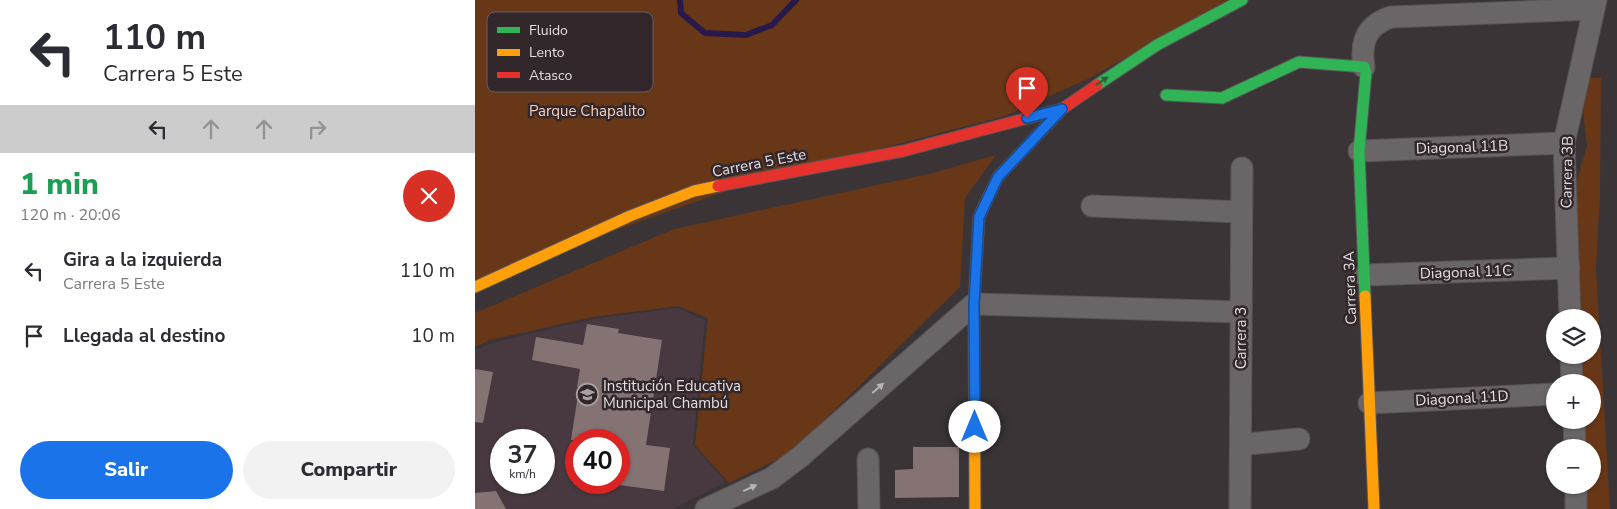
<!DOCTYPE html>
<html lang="es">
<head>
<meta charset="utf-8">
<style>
  :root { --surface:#fff; --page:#f2f2f3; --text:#2b2b33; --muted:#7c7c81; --accent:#1a73e8 }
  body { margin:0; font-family:"Nunito Sans",sans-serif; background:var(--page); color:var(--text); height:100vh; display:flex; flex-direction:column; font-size:19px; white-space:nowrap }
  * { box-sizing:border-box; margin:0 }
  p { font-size:16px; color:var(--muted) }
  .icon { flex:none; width:28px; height:28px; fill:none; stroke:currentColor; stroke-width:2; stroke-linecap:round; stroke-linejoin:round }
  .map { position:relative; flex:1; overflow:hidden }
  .sheet { display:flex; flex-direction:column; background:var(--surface); width:475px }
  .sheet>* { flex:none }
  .top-card { background:#fff; color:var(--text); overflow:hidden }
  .controls { position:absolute; left:1071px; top:309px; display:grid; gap:10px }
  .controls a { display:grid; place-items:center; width:55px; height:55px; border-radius:50%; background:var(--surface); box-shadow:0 1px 4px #0004; font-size:25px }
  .speed { position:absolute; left:15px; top:429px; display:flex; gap:10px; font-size:25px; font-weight:700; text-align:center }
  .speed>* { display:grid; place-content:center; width:65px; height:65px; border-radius:50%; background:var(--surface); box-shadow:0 1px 4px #0004; line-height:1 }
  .speed small { font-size:12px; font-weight:400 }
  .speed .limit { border:8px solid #d22; background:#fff; color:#111 }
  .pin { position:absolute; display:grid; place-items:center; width:42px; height:42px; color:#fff; margin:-51px -21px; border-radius:50% 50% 50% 0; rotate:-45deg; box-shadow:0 0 5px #0007 }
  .pin .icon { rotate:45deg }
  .me { position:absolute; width:55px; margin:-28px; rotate:0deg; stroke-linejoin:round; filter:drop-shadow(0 0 4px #0008) }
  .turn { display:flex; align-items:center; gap:18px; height:105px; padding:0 20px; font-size:22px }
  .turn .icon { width:65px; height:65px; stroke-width:2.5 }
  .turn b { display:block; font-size:35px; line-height:42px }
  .lanes { display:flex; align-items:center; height:48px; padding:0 20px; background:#0003; justify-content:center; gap:25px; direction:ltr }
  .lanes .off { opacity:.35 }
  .round { display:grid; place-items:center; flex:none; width:52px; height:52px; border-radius:26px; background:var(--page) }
  .overview { display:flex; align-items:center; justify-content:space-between; height:85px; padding:0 20px }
  h1 { font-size:30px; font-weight:800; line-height:38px; color:#1e9e55 }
  .cta { display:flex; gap:10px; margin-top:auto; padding:10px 20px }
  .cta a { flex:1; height:58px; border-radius:30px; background:var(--accent); color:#fff; font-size:20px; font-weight:800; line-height:58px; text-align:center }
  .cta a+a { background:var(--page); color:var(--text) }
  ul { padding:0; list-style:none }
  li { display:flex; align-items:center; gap:15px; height:65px; padding:0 20px }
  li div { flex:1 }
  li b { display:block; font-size:19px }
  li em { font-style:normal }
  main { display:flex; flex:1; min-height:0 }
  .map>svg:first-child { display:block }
  .built { fill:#483940; fill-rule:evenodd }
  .green { fill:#683717 }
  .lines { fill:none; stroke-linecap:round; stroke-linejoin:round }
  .stream { stroke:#28194d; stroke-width:6 }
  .building { fill:#857374 }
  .street-casing { stroke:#585355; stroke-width:23 }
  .fast-casing { stroke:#585355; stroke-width:13 }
  .slow-casing { stroke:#585355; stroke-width:13 }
  .jam-casing { stroke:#585355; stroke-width:13 }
  .street { stroke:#6a6668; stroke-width:21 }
  .fast { stroke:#30b455; stroke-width:11 }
  .slow { stroke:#ff9f0a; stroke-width:11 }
  .jam { stroke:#e5322d; stroke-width:11 }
  .oneway { fill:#31603c }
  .oneway2 { fill:#b9b3b6 }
  .route-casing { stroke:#114b97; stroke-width:12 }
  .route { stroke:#1a73e8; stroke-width:9 }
  .labels { text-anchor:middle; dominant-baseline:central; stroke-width:5; stroke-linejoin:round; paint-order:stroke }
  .park-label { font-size:15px; fill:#f6cfbb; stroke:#32282c }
  .street-label { font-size:15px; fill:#e3dde0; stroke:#32282c }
  .poi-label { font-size:15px; fill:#e3dde0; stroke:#32282c; text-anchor:start }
  .key { fill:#32282c; stroke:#675e62; stroke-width:1 }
  .key-label { font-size:14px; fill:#e3dde0 }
</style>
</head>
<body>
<main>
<section class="sheet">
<div class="top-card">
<div class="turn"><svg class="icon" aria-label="left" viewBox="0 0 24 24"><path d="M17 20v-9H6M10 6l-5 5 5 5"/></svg><div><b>110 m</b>Carrera 5 Este</div></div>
<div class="lanes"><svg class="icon" aria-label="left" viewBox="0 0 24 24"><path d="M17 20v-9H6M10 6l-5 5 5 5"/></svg><svg class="icon off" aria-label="ahead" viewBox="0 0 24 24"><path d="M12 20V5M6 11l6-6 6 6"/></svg><svg class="icon off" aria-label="ahead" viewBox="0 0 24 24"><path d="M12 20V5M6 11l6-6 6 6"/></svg><svg class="icon off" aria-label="right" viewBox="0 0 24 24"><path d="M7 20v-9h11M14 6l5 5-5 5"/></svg></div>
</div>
<div class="overview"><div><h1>1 min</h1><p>120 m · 20:06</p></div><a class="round" style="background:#d93025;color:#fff"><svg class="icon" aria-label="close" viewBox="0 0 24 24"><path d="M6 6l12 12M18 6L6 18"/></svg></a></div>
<ul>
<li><svg class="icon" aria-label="left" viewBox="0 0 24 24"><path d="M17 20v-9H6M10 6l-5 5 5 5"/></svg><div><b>Gira a la izquierda</b><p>Carrera 5 Este</p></div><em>110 m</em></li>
<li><svg class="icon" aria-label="arrive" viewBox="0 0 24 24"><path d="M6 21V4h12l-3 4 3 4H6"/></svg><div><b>Llegada al destino</b></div><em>10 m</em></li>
</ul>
<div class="cta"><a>Salir</a><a>Compartir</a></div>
</section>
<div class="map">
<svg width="1142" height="509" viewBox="0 0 1142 509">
  <rect width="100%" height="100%" fill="#3a3437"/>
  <!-- built -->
  <path class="built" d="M203 308 230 320 218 445 251 482 198 509H0V350L17 343 118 319ZM26 440H69V482H26ZM101 440H144V482H101Z"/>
  <!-- green -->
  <g class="green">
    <path d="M0 0H753L613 79 530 116 274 183 0 280Z"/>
    <path d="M1115 78H1126L1125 195 1121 268 1135 509H1111L1110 485H1118V448L1109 447 1108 420H1118V382H1107L1106 355H1118V318L1105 317 1101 183 1112 146 1107 102Z"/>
    <path d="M521 155 490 198 485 287 317 452 254 483 220 445 233 318 203 306 118 317 15 340 0 347V313L199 229 458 173Z"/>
  </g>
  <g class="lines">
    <!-- stream -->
    <path class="stream" d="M205 0 206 13 230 33 271 35 297 25 321 0"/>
  </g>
  <!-- building -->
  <g class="building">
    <path d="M112 324 144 329 143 333 187 340 171 445 195 448 189 491 144 485V440H96L104 388 102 387 105 369 57 360 61 337 108 345Z"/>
    <path d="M0 369 18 372 8 423 0 422Z"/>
    <path d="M438 447H484V497L420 498V470L438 469Z"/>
    <path d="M21 491 31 509H0V493Z"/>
  </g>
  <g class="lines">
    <defs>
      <g id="street">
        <path d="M889 67C885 43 891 25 916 17L1118 9"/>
        <path d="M884 151 1089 143"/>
        <path d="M617 206 766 212"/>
        <path d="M889 275 1094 268"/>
        <path d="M1095 318 1089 143 1121 0"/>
        <path d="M1096 355 1097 382"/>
        <path d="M894 403 1080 394"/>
        <path d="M1099 420 1100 448"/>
        <path d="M773 444 824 439"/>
        <path d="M393 459 394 509"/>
        <path d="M1101 485V509"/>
        <path d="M231 509 297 478 325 457 499 304 766 312"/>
        <path d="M765 509 767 168"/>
      </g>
      <g id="fast">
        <path d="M622 85 682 45 767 0"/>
        <path d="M691 95 747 98 824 62 889 67 891 73 884 151 890 296"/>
      </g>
      <g id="slow">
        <path d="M0 287 155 216 219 191 243 186"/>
        <path d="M890 296 899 509"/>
        <path d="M500 509 499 304 504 217 510 204"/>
      </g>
      <g id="jam">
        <path d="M243 186 428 151 587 109"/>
        <path d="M510 204 523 177 587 109 622 85"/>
      </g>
    </defs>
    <!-- street casing -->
    <use href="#street" class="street-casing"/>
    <!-- fast casing -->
    <use href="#fast" class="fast-casing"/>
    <!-- slow casing -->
    <use href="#slow" class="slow-casing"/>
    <!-- jam casing -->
    <use href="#jam" class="jam-casing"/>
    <!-- street -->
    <use href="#street" class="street"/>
    <!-- fast -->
    <use href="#fast" class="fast"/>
    <!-- slow -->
    <use href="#slow" class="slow"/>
    <!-- jam -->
    <use href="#jam" class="jam"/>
  </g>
  <!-- one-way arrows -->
  <defs><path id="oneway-solid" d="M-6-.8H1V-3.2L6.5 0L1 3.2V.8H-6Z" transform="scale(1.25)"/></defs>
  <use class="oneway" href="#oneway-solid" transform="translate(627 81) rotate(-34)"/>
  <g class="oneway2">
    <use href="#oneway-solid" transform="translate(403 388) rotate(-41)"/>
    <use href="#oneway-solid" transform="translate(275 488) rotate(-25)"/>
  </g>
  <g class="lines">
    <defs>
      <path id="route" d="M500 427 499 304 504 217 523 177 587 109 552 118"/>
    </defs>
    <!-- route casing -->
    <use href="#route" class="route-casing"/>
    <!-- route -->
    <use href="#route" class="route"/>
  </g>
  <!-- icons -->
  <defs>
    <symbol id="school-ring" viewBox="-11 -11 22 22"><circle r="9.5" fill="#32282c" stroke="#a8a2a5" stroke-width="1.5"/><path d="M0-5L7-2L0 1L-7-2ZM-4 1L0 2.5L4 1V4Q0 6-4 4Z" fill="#a8a2a5"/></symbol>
  </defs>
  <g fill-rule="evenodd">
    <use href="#school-ring" x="100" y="382" width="25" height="25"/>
  </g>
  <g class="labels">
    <!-- park labels -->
    <g class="park-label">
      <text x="112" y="111">Parque Chapalito</text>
    </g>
    <!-- street labels -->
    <g class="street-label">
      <text transform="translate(987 147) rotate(-2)">Diagonal 11B</text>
      <text transform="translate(284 163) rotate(-11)">Carrera 5 Este</text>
      <text transform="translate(1092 172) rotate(-89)">Carrera 3B</text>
      <text transform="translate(991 272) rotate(-2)">Diagonal 11C</text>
      <text transform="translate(875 288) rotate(-92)">Carrera 3A</text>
      <text transform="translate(766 338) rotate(-90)">Carrera 3</text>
      <text transform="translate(987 398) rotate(-3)">Diagonal 11D</text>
    </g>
    <!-- poi labels -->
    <g class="poi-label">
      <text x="128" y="386">Institución Educativa<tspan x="128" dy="17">Municipal Chambú</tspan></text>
    </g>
  </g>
  <!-- legend -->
  <rect x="12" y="12" width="166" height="80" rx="8" class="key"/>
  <rect x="22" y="27" width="23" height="6" fill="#30b455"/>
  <rect x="22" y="49" width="23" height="7" fill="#ff9f0a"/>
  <rect x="22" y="72" width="23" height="6" fill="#e5322d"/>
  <g class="key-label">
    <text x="54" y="35">Fluido</text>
    <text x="54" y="57">Lento</text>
    <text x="54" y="80">Atasco</text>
  </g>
</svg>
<div class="controls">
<a><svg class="icon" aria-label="layers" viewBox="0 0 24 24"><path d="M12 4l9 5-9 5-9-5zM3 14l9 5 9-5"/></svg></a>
<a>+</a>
<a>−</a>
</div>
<div class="speed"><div>37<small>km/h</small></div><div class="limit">40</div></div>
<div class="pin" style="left:552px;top:118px;background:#d93025"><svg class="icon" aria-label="arrive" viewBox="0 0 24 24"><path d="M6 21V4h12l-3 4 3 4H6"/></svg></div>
<svg class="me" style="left:500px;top:427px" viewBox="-20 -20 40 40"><circle r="19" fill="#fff"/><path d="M0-13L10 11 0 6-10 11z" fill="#1a73e8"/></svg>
</div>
</main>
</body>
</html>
